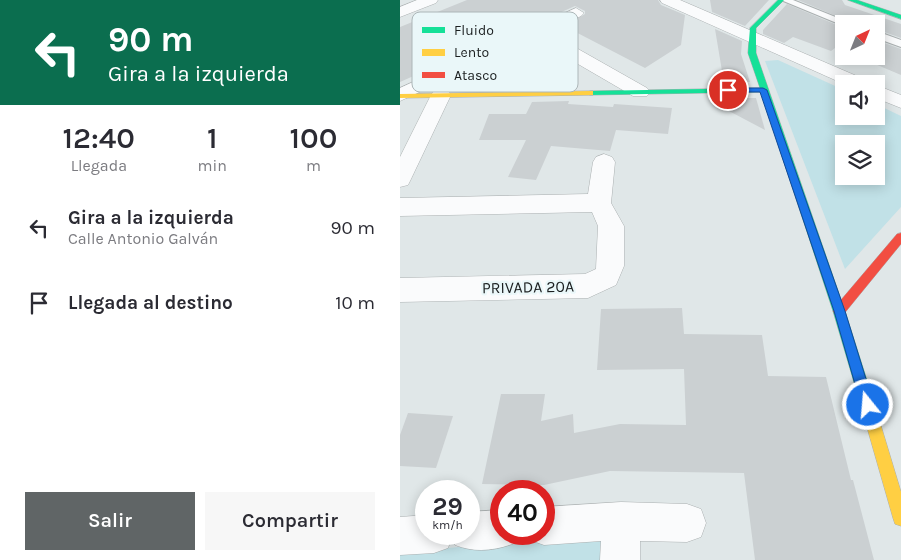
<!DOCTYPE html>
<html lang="es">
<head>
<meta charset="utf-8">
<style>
  :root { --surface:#fff; --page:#f7f7f7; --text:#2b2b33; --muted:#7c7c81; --accent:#606566 }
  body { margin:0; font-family:Karla,sans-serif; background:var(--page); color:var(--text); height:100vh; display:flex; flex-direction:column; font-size:19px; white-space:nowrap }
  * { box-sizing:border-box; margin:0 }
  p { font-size:16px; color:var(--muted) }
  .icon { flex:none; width:28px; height:28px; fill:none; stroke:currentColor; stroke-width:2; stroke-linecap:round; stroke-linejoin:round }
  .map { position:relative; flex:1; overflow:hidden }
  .drawer { display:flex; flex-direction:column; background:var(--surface); width:400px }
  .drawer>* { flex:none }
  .banner { background:#0b6e4f; color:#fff; overflow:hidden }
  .needle { width:32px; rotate:43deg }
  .tools { position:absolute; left:435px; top:15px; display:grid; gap:10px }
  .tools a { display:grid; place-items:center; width:50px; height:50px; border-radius:0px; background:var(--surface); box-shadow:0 2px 12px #0003; font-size:25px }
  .speed { position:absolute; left:15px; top:480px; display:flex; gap:10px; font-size:25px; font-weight:700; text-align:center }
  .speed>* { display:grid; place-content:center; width:65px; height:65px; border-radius:50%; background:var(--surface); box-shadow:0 2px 12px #0003; line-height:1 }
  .speed small { font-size:12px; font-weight:400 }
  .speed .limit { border:8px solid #d22; background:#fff; color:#111 }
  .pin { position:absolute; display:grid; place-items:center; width:42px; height:42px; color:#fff; margin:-21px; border:2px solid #fff; border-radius:50%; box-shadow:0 1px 5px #0007 }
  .me { position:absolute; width:55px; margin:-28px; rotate:343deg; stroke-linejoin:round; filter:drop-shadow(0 0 4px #0008) }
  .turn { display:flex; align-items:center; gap:18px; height:105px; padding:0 25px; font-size:22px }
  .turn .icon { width:65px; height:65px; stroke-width:2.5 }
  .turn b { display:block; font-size:35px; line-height:42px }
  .eta { display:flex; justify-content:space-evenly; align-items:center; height:85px; text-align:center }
  .eta b { font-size:30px; font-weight:600; line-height:35px }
  .action { display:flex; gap:10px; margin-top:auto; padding:10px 25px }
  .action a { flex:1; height:58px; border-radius:0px; background:var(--accent); color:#fff; font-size:20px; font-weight:600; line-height:58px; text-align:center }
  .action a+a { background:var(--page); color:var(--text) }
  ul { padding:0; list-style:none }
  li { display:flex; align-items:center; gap:15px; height:75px; padding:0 25px }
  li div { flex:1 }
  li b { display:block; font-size:19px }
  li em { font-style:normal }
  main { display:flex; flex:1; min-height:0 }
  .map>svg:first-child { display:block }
  .green { fill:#c1e1e7; fill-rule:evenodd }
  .building { fill:#cbd0d2 }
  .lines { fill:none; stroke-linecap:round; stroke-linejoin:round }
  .lane-casing { stroke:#abb0b1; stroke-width:2 }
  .street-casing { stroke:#abb0b1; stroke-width:1 }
  .fast-casing { stroke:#abb0b1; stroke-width:1 }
  .slow-casing { stroke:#abb0b1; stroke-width:1 }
  .jam-casing { stroke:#abb0b1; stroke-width:1 }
  .lane { fill:#fafbfc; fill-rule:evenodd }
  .street { fill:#fafbfc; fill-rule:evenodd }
  .fast { fill:#16e098; fill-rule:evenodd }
  .slow { fill:#ffcf43; fill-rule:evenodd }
  .jam { fill:#f24e42; fill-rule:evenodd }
  .route { fill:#1a73e8; stroke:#114b97 }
  .labels { text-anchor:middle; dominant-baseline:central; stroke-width:4.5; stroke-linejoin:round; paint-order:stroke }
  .street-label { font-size:16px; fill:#1b1f20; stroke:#eaf7f9 }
  .key { fill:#eaf7f9; stroke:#acb6b8; stroke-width:1 }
  .key-label { font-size:14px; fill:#1b1f20 }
</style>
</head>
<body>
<main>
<section class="drawer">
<div class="banner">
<div class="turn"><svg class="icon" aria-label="left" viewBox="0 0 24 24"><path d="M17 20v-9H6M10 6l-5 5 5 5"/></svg><div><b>90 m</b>Gira a la izquierda</div></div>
</div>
<div class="eta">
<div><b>12:40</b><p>Llegada</p></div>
<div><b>1</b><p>min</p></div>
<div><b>100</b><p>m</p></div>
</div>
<ul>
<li><svg class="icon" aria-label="left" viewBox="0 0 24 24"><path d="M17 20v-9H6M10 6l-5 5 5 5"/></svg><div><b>Gira a la izquierda</b><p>Calle Antonio Galván</p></div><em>90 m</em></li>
<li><svg class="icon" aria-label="arrive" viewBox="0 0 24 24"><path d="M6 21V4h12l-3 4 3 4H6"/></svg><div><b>Llegada al destino</b></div><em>10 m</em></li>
</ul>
<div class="action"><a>Salir</a><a>Compartir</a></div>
</section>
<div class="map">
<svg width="501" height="560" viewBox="0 0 501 560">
  <rect width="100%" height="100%" fill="#e0e7e8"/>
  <!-- green -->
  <g class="green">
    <path d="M378 60 444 90V116H476V104L501 116V207L445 269 365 61ZM444 144H476V176H444Z"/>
    <path d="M202 535 201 560H0V552Z"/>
  </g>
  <!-- building -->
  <g class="building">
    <path d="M67 0H258L261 5 285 15 281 45 245 68 164 26 185 14V11L175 6 148 18 138 13 63 44 72 50 0 82V27Z"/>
    <path d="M310 0H369L345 26 312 12Z"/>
    <path d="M398 0H442L445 5 501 24V38L476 29V24H455Z"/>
    <path d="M387 4 444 28V51L435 48 431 51 393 37 384 43 363 34V30Z"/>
    <path d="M315 29 342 41 341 54 350 82 324 83Z"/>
    <path d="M476 40 501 49V75L456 56H476Z"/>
    <path d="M327 98H356L365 130 329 111Z"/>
    <path d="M169 101 168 104 213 107 214 104 272 108 268 134 216 130 210 151 151 146 136 180 108 177 126 140H79L89 114H126L132 102Z"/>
    <path d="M282 308 284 334 362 335 368 376 426 377 451 480H453L474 560H355L344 473 210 471 144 485 82 484 101 394H145L141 421 173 414 174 433 220 424 286 425 284 369 197 370 201 309Z"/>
    <path d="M8 413 53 416 36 468 0 466V435Z"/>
  </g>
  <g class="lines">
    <defs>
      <g id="lane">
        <path d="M381 0H393L453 24H444V26Z"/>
        <path d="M476 31 501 40V47L476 38Z"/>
      </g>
      <g id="street">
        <path d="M17 0H38L36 3 0 17V7Z"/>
        <path d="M260 0H280L466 80 468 84H444L262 3Z"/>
        <path d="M176 8 184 13 181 16 148 32 247 88 250 92 247 96H233L135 39 0 101V88Z"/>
        <path d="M476 85 501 95V108L476 98Z"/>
        <path d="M41 89 48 91 51 95 11 179 8 185 0 187V157L31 95 34 91Z"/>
        <path d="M204 154 212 157 215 162 211 203 224 226V266L216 285 188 298 0 302V278L185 274 196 269 198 226 192 212 0 216V198L188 194 193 162 196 157Z"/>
        <path d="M221 502 287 504 301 509 306 523 301 537 287 542 240 541V560H200L201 541 144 545 130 540 128 534H144V507Z"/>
        <path d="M101 510V534H118L115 543C95 551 75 553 55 545L52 537 48 548 34 553 0 555V517L26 515V534H69V512Z"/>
      </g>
      <g id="fast">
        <path d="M378 0H384L356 28V53L445 311 472 396 470 401 465 403 460 401 458 396 433 311 361 92 190 95 186 93 190 91 360 88 348 53 350 28Z"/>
        <path d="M448 0H457L501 15V19Z"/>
      </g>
      <g id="slow">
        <path d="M190 91H193V95L0 98V94Z"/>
        <path d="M465 389 470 391 472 396 501 492V526L495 524 493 518 458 396 460 391Z"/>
      </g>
      <path id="jam" d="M501 233V244L443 315 439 316 435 315 433 311 435 307 497 234Z"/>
    </defs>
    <!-- lane casing -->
    <use href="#lane" class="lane-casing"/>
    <!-- street casing -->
    <use href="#street" class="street-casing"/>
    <!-- fast casing -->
    <use href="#fast" class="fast-casing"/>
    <!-- slow casing -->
    <use href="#slow" class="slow-casing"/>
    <!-- jam casing -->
    <use href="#jam" class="jam-casing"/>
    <!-- lane -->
    <use href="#lane" class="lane"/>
    <!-- street -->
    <use href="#street" class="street"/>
    <!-- fast -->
    <use href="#fast" class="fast"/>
    <!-- slow -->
    <use href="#slow" class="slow"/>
    <!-- jam -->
    <use href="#jam" class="jam"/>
  </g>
  <!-- route -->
  <path class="route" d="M328 88H363L367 90 445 311 474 405 472 410 468 412 463 410 461 405 434 311 360 92H325V89Z"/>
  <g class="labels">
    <!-- street labels -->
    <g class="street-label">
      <text transform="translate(128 287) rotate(-1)">PRIVADA 20A</text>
    </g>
  </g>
  <!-- legend -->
  <rect x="12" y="12" width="166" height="80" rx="8" class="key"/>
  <rect x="22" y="27" width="23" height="6" fill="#16e098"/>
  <rect x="22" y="49" width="23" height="7" fill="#ffcf43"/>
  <rect x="22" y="72" width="23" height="6" fill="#f24e42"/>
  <g class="key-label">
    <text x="54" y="35">Fluido</text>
    <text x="54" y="57">Lento</text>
    <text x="54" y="80">Atasco</text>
  </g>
</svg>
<div class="tools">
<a><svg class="needle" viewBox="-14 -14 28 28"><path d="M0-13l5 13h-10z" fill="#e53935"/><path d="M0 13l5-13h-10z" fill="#7c7c81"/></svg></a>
<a><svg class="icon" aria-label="sound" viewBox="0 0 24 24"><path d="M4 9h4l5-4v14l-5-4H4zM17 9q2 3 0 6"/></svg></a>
<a><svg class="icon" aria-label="layers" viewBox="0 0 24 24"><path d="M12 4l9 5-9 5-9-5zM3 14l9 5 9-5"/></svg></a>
</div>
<div class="speed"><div>29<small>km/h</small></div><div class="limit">40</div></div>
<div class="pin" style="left:328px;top:90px;background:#d93025"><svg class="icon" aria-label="arrive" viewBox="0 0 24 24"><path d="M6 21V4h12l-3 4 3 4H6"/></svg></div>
<svg class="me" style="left:468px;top:405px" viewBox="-20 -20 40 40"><circle r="17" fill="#1a73e8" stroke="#fff" stroke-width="3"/><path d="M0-11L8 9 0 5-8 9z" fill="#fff"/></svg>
</div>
</main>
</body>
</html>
